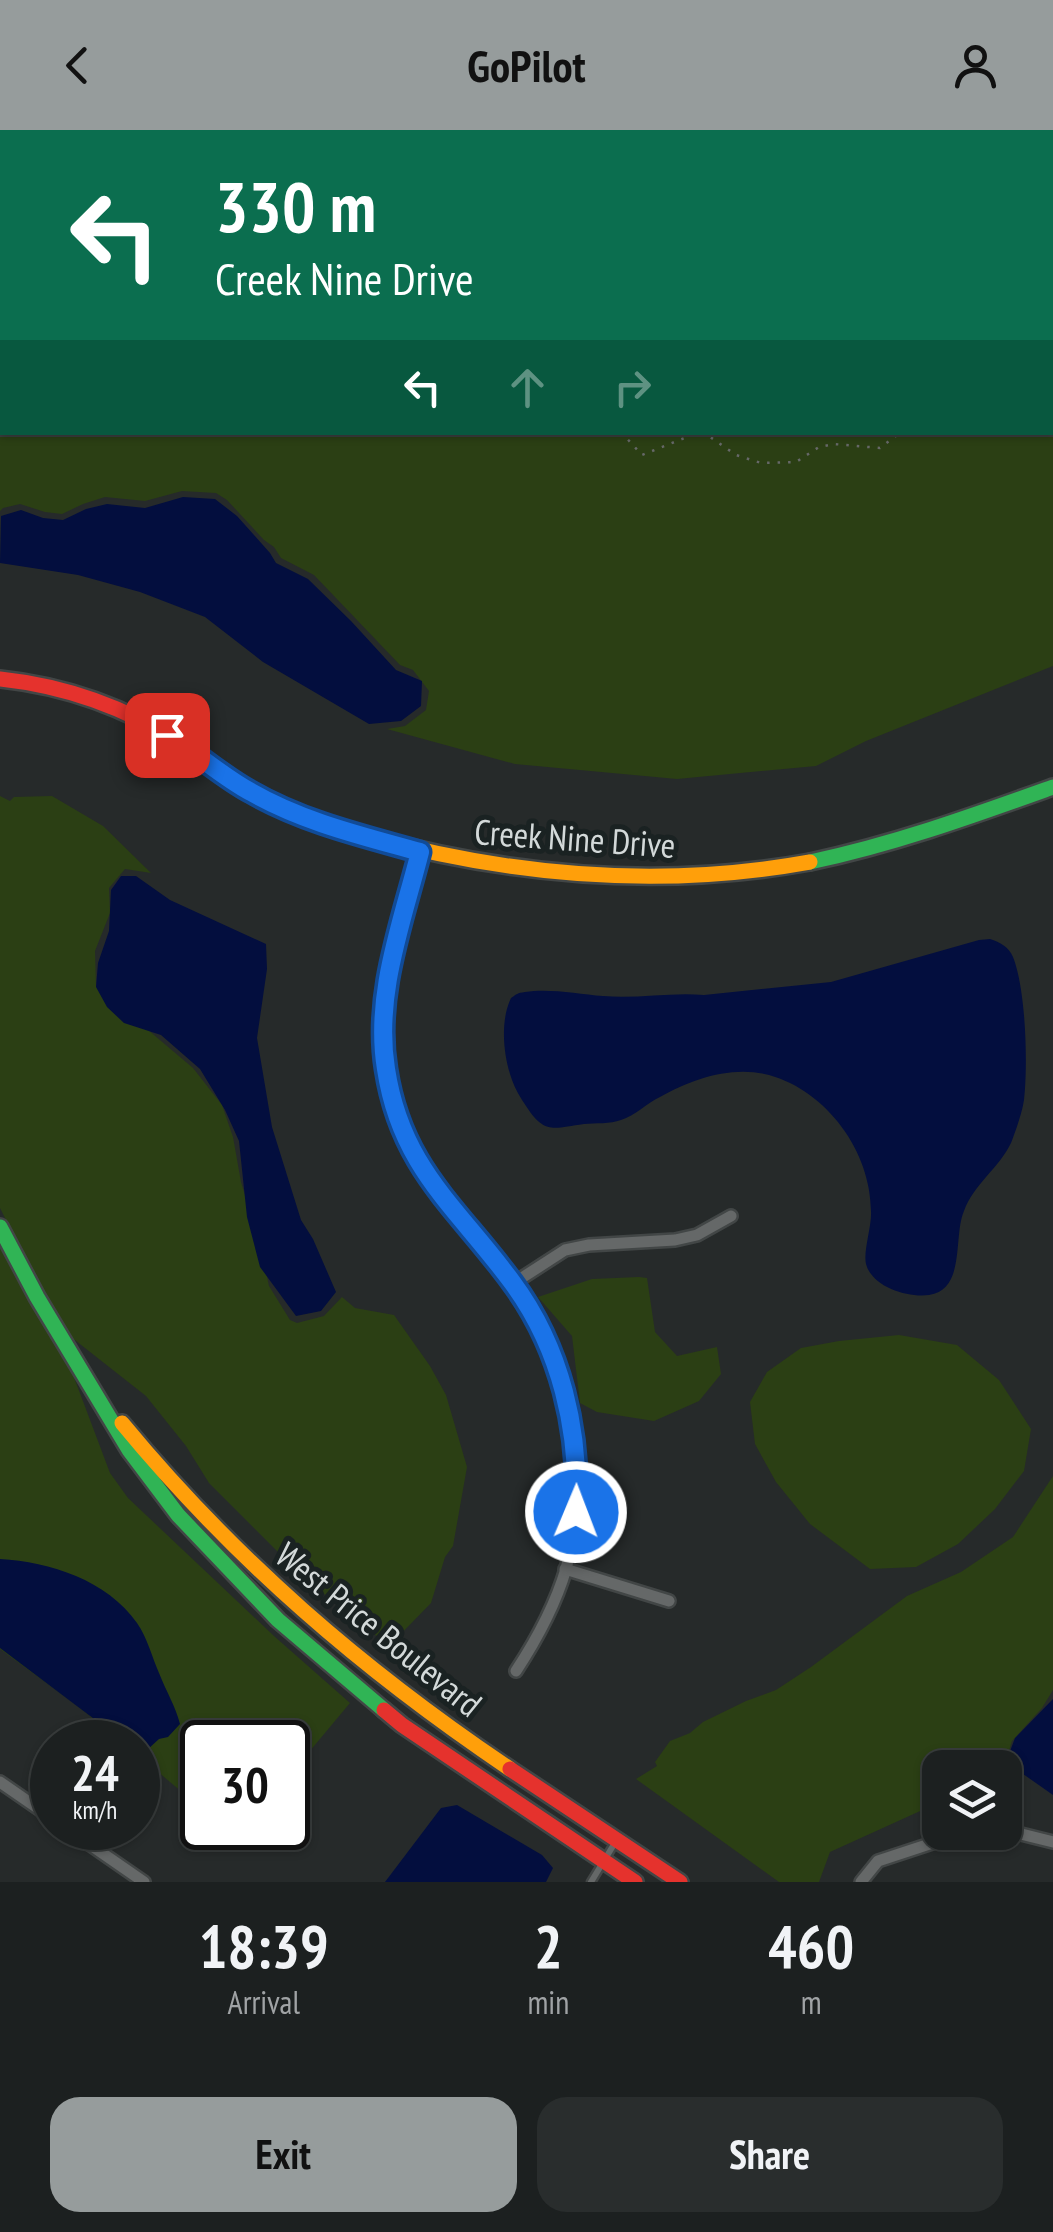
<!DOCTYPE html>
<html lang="en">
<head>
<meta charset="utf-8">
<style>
  :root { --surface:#1c2020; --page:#292d2d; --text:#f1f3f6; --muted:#a0a3a5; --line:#3a3e3e; --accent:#969c9c }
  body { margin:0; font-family:"PT Sans Narrow",sans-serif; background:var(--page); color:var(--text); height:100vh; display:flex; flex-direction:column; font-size:38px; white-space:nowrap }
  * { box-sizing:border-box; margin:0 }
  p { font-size:32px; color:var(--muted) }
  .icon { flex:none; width:55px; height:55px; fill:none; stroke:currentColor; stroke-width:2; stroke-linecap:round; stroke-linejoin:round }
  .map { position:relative; height:1752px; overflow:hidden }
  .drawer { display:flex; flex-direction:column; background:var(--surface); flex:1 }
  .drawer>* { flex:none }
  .guide { position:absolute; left:0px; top:0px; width:1055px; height:305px; box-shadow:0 2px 8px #0004,0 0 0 2px var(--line); background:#0b6e4f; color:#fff; overflow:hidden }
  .fabs { position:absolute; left:922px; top:1620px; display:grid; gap:20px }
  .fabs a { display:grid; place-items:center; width:100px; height:100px; border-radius:20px; background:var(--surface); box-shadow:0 2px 8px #0004,0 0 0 2px var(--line); font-size:50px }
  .speed { position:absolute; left:30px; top:1590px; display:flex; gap:20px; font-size:50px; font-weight:700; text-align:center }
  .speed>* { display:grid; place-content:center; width:130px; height:130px; border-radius:50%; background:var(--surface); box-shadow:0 2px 8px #0004,0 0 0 2px var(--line); line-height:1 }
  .speed small { font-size:25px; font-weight:400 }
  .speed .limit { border:5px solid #111; border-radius:15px; background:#fff; color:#111 }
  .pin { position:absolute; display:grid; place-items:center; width:85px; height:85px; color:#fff; margin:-42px; border-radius:20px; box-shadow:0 5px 15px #0006 }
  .me { position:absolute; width:110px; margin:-55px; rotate:1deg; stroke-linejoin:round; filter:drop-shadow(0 0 8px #0008) }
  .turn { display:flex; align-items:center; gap:35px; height:210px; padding:0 50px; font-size:45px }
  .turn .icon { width:130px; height:130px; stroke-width:2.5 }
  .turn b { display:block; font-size:70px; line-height:85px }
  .lanes { display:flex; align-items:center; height:95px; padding:0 50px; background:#0003; justify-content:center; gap:50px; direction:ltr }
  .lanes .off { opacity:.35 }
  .eta { display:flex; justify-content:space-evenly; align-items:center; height:170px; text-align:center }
  .eta b { font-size:60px; font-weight:700; line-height:70px }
  .button { display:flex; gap:20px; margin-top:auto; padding:20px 50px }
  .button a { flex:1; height:115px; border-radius:30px; background:var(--accent); color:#111; font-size:40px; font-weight:700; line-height:115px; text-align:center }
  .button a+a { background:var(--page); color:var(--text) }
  header { display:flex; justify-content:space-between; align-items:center; height:130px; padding:0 50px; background:var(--accent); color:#111; font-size:45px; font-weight:700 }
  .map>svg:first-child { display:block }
  .green { fill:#2b3f14; fill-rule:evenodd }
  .water { fill:#030e3e }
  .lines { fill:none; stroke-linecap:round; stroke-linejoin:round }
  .stream { stroke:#030e3e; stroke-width:4 }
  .lane-casing { stroke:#424646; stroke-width:11 }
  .street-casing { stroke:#424646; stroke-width:16 }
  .fast-casing { stroke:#424646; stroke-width:20 }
  .slow-casing { stroke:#424646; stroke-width:20 }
  .jam-casing { stroke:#424646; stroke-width:20 }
  .path { stroke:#666868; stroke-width:2.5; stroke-dasharray:2.5 8; stroke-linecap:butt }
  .lane { stroke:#656868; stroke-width:6 }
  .street { stroke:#656868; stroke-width:11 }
  .fast { stroke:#30b455; stroke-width:15 }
  .slow { stroke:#ff9f0a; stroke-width:15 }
  .jam { stroke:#e5322d; stroke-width:15 }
  .route-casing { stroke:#114b97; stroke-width:25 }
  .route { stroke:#1a73e8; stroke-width:18 }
  .labels { text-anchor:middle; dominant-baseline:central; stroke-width:10; stroke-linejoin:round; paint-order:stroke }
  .street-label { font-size:35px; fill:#d3d9d9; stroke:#1a2222 }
</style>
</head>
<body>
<header><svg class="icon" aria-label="back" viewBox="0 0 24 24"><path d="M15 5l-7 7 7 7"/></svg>GoPilot<svg class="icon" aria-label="person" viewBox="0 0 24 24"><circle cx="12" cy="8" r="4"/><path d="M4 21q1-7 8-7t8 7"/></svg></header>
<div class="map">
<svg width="1053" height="1752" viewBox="0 0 1053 1752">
  <rect width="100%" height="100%" fill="#262a2a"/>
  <!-- green -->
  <g class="green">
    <path d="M0 0H1053V536L866 611 816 636 677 649 515 634 387 599 405 596 426 580 429 561 413 540 400 535 314 445 281 428 274 417 264 410 227 370 216 363 182 361 145 371 105 367 83 374 62 384 45 382 20 374 3 378 0 381ZM2 2H1052V302H2Z"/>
    <path d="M0 666 10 671 14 667 52 666 103 696 151 743 125 739 109 758 110 783 95 821 96 856 193 938 222 975 233 1007 241 1052 260 1115 269 1156 290 1190 297 1193 324 1186 342 1167 355 1178 394 1185 430 1236 446 1265 467 1337 453 1416 445 1427 431 1473 390 1515 359 1494 293 1437 209 1353 186 1316 146 1266 71 1207 44 1163 4 1086 0 1078Z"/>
    <path d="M0 1115 29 1171 72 1242 110 1343 128 1368 274 1506 350 1573 299 1634 288 1652V1612H202V1679L138 1625V1612H122L76 1575 0 1519Z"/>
    <path d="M639 1147 647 1148 655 1202 677 1226 717 1217 721 1244 699 1271 654 1291 597 1282 580 1273 572 1206 538 1167 592 1149Z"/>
    <path d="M899 1205 957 1215 999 1250 1031 1299 1024 1341 995 1379 958 1414 916 1437 870 1439 810 1394 776 1352 755 1314 750 1272 767 1242 801 1218 839 1211Z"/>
    <path d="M1053 1346V1560L1042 1578 1012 1611 1004 1637 940 1638V1672L830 1722 819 1752H779L636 1649 657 1636 655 1632 670 1611 690 1603 703 1592 746 1571 776 1560 811 1537 907 1466 961 1442 1013 1407Z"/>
  </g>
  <!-- water -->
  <g class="water">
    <path d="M183 367 215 369 237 386 270 423 276 433 308 449 351 491 396 540 422 551 421 576 401 591 369 594 263 532 205 487 140 462 78 445 0 433 1 386 21 380 43 388 63 390 86 379 107 374 145 378Z"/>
    <path d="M121 746H136L170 770 266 814 267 839 257 908 272 997 301 1090 313 1109 336 1162 321 1181 296 1186 260 1137 247 1087 239 1011 225 980 200 939 161 905 124 893 107 877 96 857 98 833 109 801 111 760Z"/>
    <path d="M990 809C1000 812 1009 817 1013 827 1026 860 1028 934 1024 970 1022 983 1016 1000 1011 1013 999 1038 974 1054 964 1081 953 1106 966 1160 929 1165 908 1168 872 1157 866 1134 863 1121 872 1096 871 1081 871 1022 827 961 769 945 732 935 692 949 660 967 647 973 635 986 621 990 610 994 596 993 584 994 553 998 545 1005 526 976 520 967 515 959 512 950 503 925 500 891 511 868 517 864 517 863 525 862 549 858 578 864 603 866 637 869 671 862 704 865L831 852 979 810Z"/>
    <path d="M0 1429C50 1432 107 1450 137 1493 147 1507 152 1527 159 1543 166 1561 175 1575 180 1594L168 1607 159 1609 147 1620 98 1592 0 1518Z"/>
    <path d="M1053 1569V1665L1016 1639 1009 1624 1015 1608Z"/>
    <path d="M457 1675 542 1725 553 1738 546 1752H385L441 1678Z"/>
  </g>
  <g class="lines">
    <!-- stream -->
    <g class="stream">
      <path d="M932 0 934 2"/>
      <path d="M1052 30H1053"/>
    </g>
    <defs>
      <path id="lane" d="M591 1752 616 1711"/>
      <g id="street">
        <path d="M421 722C398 809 369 884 393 975 413 1045 467 1094 511 1150 572 1229 592 1343 566 1439 555 1476 537 1509 516 1541"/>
        <path d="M514 1153 565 1120 589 1115 675 1110 697 1105 731 1086"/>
        <path d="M565 1439 669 1471"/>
        <path d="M0 1652 52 1688"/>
        <path d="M66 1698 144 1752"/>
        <path d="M1005 1700 1053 1712"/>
        <path d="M861 1752 878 1731 966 1702"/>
      </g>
      <g id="fast">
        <path d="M810 732C895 714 972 686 1053 657"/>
        <path d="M0 1097 37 1167 129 1320 178 1385 278 1490 384 1580"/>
      </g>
      <g id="slow">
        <path d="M366 706C511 746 661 759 810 732"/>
        <path d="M122 1293C235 1430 363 1540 510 1639"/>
      </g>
      <g id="jam">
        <path d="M0 549C66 556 125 577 181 613 209 631 235 653 264 669 296 686 331 697 366 706"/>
        <path d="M384 1580 402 1595 635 1752"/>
        <path d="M510 1639 680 1752"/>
      </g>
    </defs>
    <!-- lane casing -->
    <use href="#lane" class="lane-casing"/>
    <!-- street casing -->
    <use href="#street" class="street-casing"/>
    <!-- fast casing -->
    <use href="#fast" class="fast-casing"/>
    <!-- slow casing -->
    <use href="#slow" class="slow-casing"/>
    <!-- jam casing -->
    <use href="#jam" class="jam-casing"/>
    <!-- path -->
    <g class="path">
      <path d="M63 0 65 2"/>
      <path d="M310 0 314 2"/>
      <path d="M316 0 333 2"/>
      <path d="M613 0 617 2"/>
      <path d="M255 2 256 0"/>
      <path d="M384 2 385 0"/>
      <path d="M428 2 431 0"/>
      <path d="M520 2 521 0"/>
      <path d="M748 2 752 0"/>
      <path d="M804 2 808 0"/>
      <path d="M860 2 861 0"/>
      <path d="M0 4 2 7"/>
      <path d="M1052 90H1053"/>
      <path d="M1052 122H1053"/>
      <path d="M621 302 642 325 692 305 706 304 736 325 761 333 796 332 819 317 834 314 880 318 901 302"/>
    </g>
    <!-- lane -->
    <use href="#lane" class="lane"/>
    <!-- street -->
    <use href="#street" class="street"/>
    <!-- fast -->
    <use href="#fast" class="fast"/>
    <!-- slow -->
    <use href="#slow" class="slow"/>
    <!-- jam -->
    <use href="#jam" class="jam"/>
  </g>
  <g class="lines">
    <defs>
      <path id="route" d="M167 605C196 622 221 646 251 662 303 692 363 706 420 722 402 793 374 865 386 939 401 1038 457 1077 512 1152 561 1218 580 1301 576 1382"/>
    </defs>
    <!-- route casing -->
    <use href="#route" class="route-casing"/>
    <!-- route -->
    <use href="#route" class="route"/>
  </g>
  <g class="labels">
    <!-- street labels -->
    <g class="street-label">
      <text transform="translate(575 708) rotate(4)">Creek Nine Drive</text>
      <text transform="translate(379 1499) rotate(39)">West Price Boulevard</text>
    </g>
  </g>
</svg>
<div class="fabs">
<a><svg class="icon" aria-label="layers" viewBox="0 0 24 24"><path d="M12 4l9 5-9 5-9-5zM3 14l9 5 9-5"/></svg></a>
</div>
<div class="speed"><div>24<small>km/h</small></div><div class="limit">30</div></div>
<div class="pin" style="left:167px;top:605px;background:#d93025"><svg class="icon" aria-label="arrive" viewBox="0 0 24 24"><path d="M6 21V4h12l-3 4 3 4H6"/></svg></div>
<svg class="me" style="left:576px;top:1382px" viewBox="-20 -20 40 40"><circle r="17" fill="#1a73e8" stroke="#fff" stroke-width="3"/><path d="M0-11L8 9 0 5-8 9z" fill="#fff"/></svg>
<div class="guide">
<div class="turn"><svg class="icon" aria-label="left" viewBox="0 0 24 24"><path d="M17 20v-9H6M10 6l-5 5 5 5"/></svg><div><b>330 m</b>Creek Nine Drive</div></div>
<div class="lanes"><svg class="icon" aria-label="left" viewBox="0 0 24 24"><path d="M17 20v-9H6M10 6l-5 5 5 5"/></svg><svg class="icon off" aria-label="ahead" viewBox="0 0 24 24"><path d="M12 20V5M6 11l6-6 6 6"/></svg><svg class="icon off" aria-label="right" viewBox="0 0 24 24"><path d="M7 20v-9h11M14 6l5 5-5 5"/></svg></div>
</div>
</div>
<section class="drawer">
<div class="eta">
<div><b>18:39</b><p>Arrival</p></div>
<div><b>2</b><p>min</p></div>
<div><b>460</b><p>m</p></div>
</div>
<div class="button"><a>Exit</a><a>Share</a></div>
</section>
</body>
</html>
